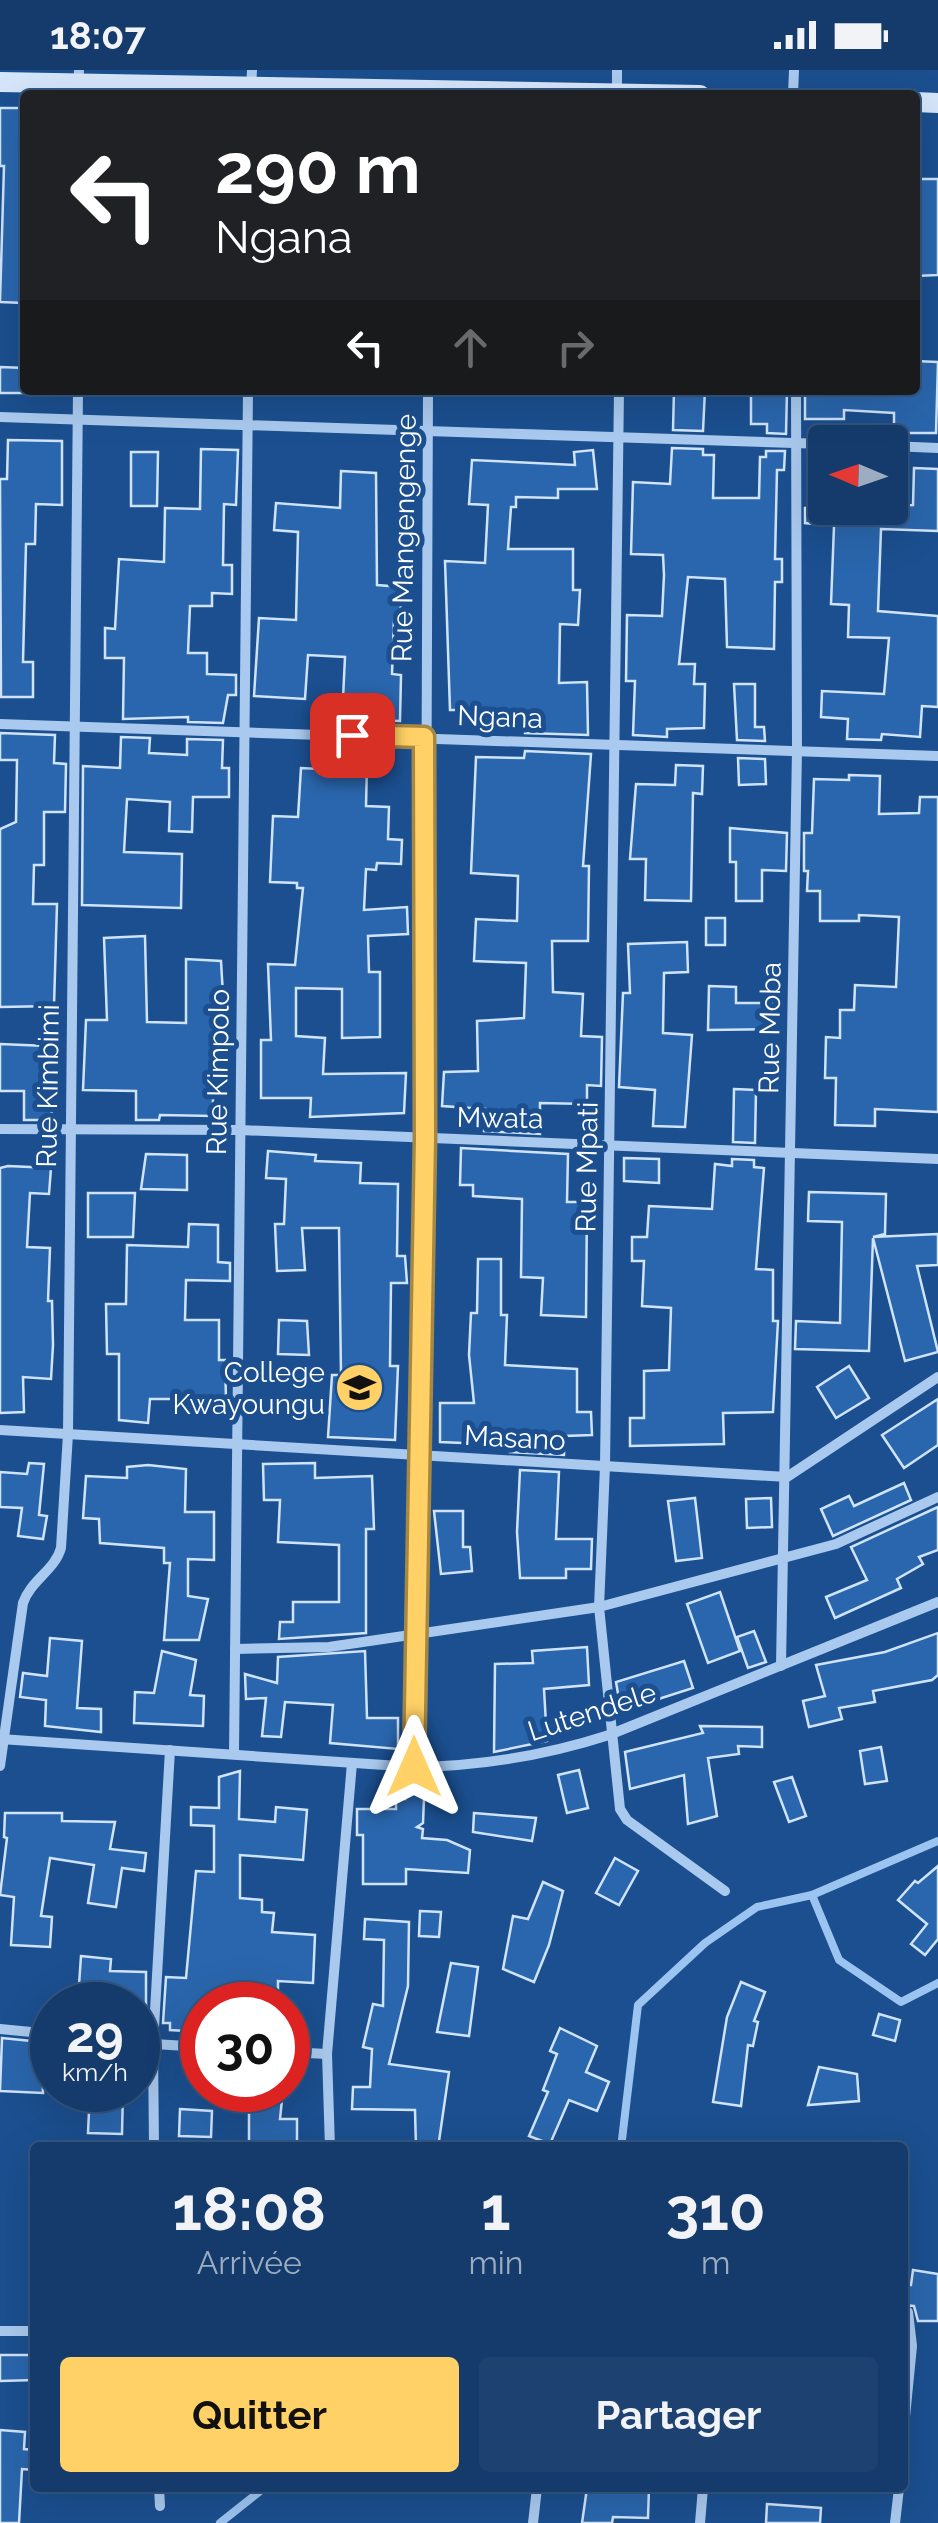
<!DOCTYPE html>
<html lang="fr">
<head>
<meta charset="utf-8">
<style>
  :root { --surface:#143b6b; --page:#1d4271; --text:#f1f3f6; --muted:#9dadc1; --line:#33557e; --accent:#ffd166 }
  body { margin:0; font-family:Raleway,sans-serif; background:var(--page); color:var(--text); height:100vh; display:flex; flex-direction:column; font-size:38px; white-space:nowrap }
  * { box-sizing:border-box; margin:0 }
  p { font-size:32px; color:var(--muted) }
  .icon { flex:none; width:55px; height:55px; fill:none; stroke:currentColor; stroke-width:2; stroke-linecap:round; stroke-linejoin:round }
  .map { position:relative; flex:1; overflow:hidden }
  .details { position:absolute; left:30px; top:2072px; width:878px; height:350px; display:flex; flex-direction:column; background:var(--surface); border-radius:10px; box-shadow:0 10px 40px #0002,0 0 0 2px var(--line) }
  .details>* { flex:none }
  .hud { position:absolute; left:20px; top:20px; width:900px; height:305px; border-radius:10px; box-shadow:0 10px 40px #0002,0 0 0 2px var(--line); background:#202124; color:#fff; overflow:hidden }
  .needle { width:65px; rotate:272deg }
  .buttons { position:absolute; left:808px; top:355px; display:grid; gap:20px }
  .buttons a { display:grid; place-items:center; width:100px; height:100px; border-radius:10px; background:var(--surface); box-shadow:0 10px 40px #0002,0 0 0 2px var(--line); font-size:50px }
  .speed { position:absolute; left:30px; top:1912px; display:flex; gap:20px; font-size:50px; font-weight:700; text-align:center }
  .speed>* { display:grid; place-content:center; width:130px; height:130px; border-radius:50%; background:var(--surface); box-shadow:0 10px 40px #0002,0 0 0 2px var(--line); line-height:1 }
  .speed small { font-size:25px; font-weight:400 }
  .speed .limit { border:15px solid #d22; background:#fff; color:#111 }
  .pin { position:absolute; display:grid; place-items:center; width:85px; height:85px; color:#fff; margin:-42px; border-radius:20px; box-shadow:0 5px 15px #0006 }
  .me { position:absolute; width:110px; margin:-55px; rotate:0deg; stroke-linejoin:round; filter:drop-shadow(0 0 8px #0008) }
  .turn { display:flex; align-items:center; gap:35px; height:210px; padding:0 30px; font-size:45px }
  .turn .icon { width:130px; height:130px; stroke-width:2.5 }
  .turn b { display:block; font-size:70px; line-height:85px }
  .lanes { display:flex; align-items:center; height:95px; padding:0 30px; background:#0003; justify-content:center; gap:50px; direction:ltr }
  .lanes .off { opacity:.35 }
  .eta { display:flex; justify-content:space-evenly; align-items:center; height:170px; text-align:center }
  .eta b { font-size:60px; font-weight:700; line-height:70px }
  .action { display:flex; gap:20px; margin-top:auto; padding:20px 30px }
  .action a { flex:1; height:115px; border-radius:10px; background:var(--accent); color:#111; font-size:40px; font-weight:700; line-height:115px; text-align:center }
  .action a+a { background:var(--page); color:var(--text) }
  .status { display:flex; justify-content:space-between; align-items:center; height:70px; padding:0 50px; background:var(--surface); direction:ltr }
  .status svg { height:28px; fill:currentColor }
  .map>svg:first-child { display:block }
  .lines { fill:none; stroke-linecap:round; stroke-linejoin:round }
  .stream { stroke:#9cc4f0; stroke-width:8 }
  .building { fill:#2a66ad; stroke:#cfe3fa; stroke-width:2.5 }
  .street { stroke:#a9c9ee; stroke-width:10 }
  .secondary { stroke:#d6e6fa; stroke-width:20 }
  .route-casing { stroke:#a68842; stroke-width:25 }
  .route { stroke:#ffd166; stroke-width:18 }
  .labels { text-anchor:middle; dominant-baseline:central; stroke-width:10; stroke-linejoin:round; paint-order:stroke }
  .street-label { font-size:28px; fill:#fff; stroke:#1b4f8f }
  .poi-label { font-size:28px; fill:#fff; stroke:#1b4f8f; text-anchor:end }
</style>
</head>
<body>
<div class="status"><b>18:07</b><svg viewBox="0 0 49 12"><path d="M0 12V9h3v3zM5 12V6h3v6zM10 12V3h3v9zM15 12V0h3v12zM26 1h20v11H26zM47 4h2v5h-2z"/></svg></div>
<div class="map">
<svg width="938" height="2453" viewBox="0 0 938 2453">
  <rect width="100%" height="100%" fill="#1b4f8f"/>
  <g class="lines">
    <!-- stream -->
    <g class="stream">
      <path d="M812 1825 839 1890 901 1932 938 1913"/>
      <path d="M621 2078 638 1935 705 1873 757 1837 812 1825 938 1771"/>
      <path d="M220 2453 264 2418"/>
    </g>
  </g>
  <!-- building -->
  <g class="building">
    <path d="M0 38H25L23 233 0 232 4 96H0Z"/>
    <path d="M915 109H938V205L915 206Z"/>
    <path d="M915 291 938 292 936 363H894V343L844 340V349H805V320H915Z"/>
    <path d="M0 297 25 298V323H0Z"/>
    <path d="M674 320H705L703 361 673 360Z"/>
    <path d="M751 320H787L786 364 767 363V354H751Z"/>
    <path d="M8 370 62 371V435L36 434 35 474H26L23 592H33V627H1L0 409H7Z"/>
    <path d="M672 378 703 379V385H714L713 428H759L760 387H766V381H785L784 400H777L775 489H782V512H775L774 579 727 577 725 509 688 507 679 594H695L694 614H705L704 658 667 659V667L633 665 635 611H626L627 545 662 546 664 505 663 485 631 484 633 412 670 414Z"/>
    <path d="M201 379 238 380 236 435 224 434 223 495H232V524L212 523V536H190L188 583H207V604L236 605V625H228L223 653 188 652V647L123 649 124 588H105V558L115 559 119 489 164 492 165 438 200 439Z"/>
    <path d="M593 380 597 419H558V428L516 427V437H511L508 479H573V520H580L578 555 560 554 559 613 587 612 588 665 525 663 526 648H487L488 640H450L445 491 485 493 488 435 469 434 472 390 575 395 574 382Z"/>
    <path d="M131 382H158L157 436H131Z"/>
    <path d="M914 398 938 399V461L881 459 878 541 938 546V637L922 636 920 667 882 664 881 670 847 669 848 649 821 647 822 621 884 624 889 568 848 567 849 535 831 534 834 456 805 453V438L913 435Z"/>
    <path d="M341 401 376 403 377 515 402 517 400 548H394L392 604 401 605 400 651 342 649 345 587 308 585 305 629 254 626 259 548 296 550 298 462 274 460 276 433 340 438Z"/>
    <path d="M734 614H755V657H764L765 671 737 670Z"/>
    <path d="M0 663 55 665 54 693 66 694 65 742H44V795H34L33 834H57L54 936 0 937V759L16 752 17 690H0Z"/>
    <path d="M121 667 150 668 149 683 187 685V669L223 670 222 698H229V727H193L192 762 169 761 170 732 127 729 124 782 182 784 181 838 82 835 83 696 120 698Z"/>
    <path d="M525 681 591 684 583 796H589L588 871H552L553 922 583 924 581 966 602 967 601 1016 587 1015V1034L540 1033V1064L484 1061 485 1039 442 1036 444 1002 478 1001 477 951 524 948 526 893 474 891 476 849 517 851 518 806 471 803 476 687 524 688Z"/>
    <path d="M738 688 765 689 766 714 739 715Z"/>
    <path d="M340 693 367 694 366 736 389 737 388 769 402 770 401 794 377 793 376 800 366 799 364 840 407 837 408 864 368 866 369 902H380V967L342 968V919L296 918V966L325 968 323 1004 406 1003 404 1043 310 1047 311 1028H261V970H271L268 894 295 895 303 818H297V813L270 812 273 746 298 747 301 698 340 700Z"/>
    <path d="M676 695 703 696 702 724 693 723 691 831 645 830 646 789H630L636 714 675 715Z"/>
    <path d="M849 705 880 706 879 744 919 743 920 727H938V1042L875 1039V1056L835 1055 836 1008H825L826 967 840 968V940H854L855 915 896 917 899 847 859 845V851H820V821H807L808 801H804V763H812L814 709 849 710Z"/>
    <path d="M730 758 787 763 786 801 762 800V831H736V792H730Z"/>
    <rect x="706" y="848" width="19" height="27"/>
    <path d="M145 866 147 952 186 953V889L221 891 224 942H213V1046L160 1045 159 1050H136V1021L83 1020 86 950H107L104 868Z"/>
    <path d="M687 872 688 902 664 903 663 963 692 965 685 1057 653 1056 655 1020 619 1017 623 923H630L628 874Z"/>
    <path d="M709 916 736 917V933H776V959L708 960Z"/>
    <path d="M0 974 47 976 52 1050H24V1021H0Z"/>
    <path d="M734 1019 756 1020 755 1073 733 1072Z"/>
    <path d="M461 1078 568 1084 567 1132H587L586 1247 541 1245 543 1208 521 1207 522 1129 473 1126V1115H460Z"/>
    <path d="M268 1081 316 1085 315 1091 361 1093 360 1113 398 1114 397 1186H405L407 1213H391L390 1296H398L395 1370 328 1367 332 1305H341L339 1158H302L305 1200 277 1201 275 1154H284L286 1109 266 1108Z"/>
    <path d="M146 1084 187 1085V1120L141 1119Z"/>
    <path d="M624 1088 659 1089V1113L624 1111Z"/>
    <path d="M732 1089 754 1090V1097L764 1098 756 1199 773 1200V1251H778L773 1342 723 1343 724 1374 630 1376V1348H644V1301L669 1300 671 1238 642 1236 644 1191H632V1167H647L649 1136 712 1139 715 1094 732 1096Z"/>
    <path d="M8 1096 51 1098 49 1124 30 1123 27 1177 50 1178 48 1231H52L53 1275 51 1309 23 1307 24 1342 0 1343V1098Z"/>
    <path d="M809 1122 886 1124 885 1164 873 1167 938 1164V1195L917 1196 938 1282 905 1291 873 1168 869 1281 795 1279 796 1251 840 1253 842 1152 808 1151Z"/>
    <path d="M88 1123H135L133 1167H88Z"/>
    <path d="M189 1154 218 1155V1192L230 1193V1211L186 1210 185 1250H219V1290H225L226 1329H150L148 1353 119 1350V1284H107L106 1234H126L127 1175 188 1177Z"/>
    <path d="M478 1189H501V1245H507L505 1295 577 1299V1342H591L592 1365 565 1366 564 1385 510 1382V1375L440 1372V1333H474L469 1285 471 1243H477Z"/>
    <path d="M279 1250 307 1251 309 1285 278 1284Z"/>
    <path d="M849 1296 869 1328 836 1348 817 1317Z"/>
    <path d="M938 1329V1375L904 1398 882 1365Z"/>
    <path d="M29 1393 44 1394 39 1445 47 1446 43 1469 18 1466 22 1438 0 1437V1402L27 1404Z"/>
    <path d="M315 1393V1408L372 1406 374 1459H366V1563L279 1569 280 1552H293V1532H339V1475L278 1472 280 1430H264L263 1394Z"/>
    <path d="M148 1395 186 1399 185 1442H214V1490L188 1489V1526L208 1529 199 1570H164L170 1493H164V1478L100 1473 99 1449 83 1448 86 1406 127 1408V1397Z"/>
    <path d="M520 1400 559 1402 556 1469H592L591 1499H566V1508H520L517 1462Z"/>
    <path d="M904 1413 911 1430 833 1466 821 1439 849 1426 854 1436Z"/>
    <path d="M695 1428 702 1488 676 1491 668 1431Z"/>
    <path d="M771 1428 772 1457 747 1458 746 1429Z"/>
    <path d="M938 1437V1480L919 1487 923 1494 897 1509 901 1518 835 1548 826 1527 867 1510 851 1477Z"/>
    <path d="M434 1441H463V1477H470L472 1501 441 1504Z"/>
    <path d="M720 1522 740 1581 708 1593 687 1534Z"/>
    <path d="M754 1561 766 1592 748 1598 737 1567Z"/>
    <path d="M938 1563V1605L932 1610 873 1621 875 1632 839 1638 842 1649 809 1657 803 1631 825 1626 816 1595 885 1582Z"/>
    <path d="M50 1568 82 1571 77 1638 101 1639V1662L45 1656 46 1630 20 1627 23 1603 47 1606Z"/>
    <path d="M587 1577 589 1615 544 1619 547 1671 494 1682 495 1594 533 1593 532 1581Z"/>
    <path d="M162 1581 196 1590 190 1625 204 1626 203 1656 134 1653 135 1622 154 1623Z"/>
    <path d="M365 1581 367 1648H398V1679L330 1673 333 1635 285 1632 281 1667 262 1666 266 1628 246 1629 245 1604 277 1613 278 1587Z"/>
    <path d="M684 1591 693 1618 621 1641 616 1612Z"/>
    <path d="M700 1656 762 1657V1677L738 1676 739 1684 708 1688 717 1746 688 1754 684 1705 630 1719 625 1682 703 1663Z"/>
    <path d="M881 1677 887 1711 865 1714 860 1681Z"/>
    <path d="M579 1700 588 1738 567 1743 558 1705Z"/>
    <path d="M240 1701 239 1749 275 1752 276 1737 307 1740 303 1790 240 1785V1828L262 1830V1842L274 1843 272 1862 315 1865 313 1913 278 1911V1935H202V1962L170 1960V1953H163L166 1907 186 1908 196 1801 214 1802V1756L191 1755V1737L219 1738V1707Z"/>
    <path d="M792 1707 806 1746 789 1752 774 1712Z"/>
    <path d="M405 1719 424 1728 423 1753 417 1757 423 1759 422 1768 447 1770 470 1780 468 1803 406 1799V1814H363V1765H357V1739H396V1729H405Z"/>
    <path d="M5 1743H62V1751L115 1752 110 1779 146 1783 144 1801 122 1798 116 1837 88 1833 94 1795 50 1788 41 1846 52 1847 50 1877 11 1875 14 1827 0 1825 7 1768 4 1767Z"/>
    <path d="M474 1743 536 1748 532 1771 473 1762Z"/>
    <path d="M615 1788 638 1801 619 1835 596 1823Z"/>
    <path d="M938 1796V1869L925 1885 911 1874 927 1854 898 1830 915 1811 918 1813Z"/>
    <path d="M543 1812 563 1821 549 1875 534 1912 503 1899 513 1846 528 1849Z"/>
    <path d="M420 1841 441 1842 439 1867 419 1866Z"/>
    <path d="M365 1849 409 1852 408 1916 389 1994 449 2002 438 2078H416L415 2040 352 2039 353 2017H370L372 1979 363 1977 373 1934 383 1936 384 1870 364 1869Z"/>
    <path d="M81 1886 111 1889 110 1901 146 1902V1953H138V1935H107V1917L79 1915Z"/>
    <path d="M451 1893 478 1897 469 1966 437 1962Z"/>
    <path d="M741 1912 765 1922 754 1951 758 1952 753 1976 748 1975 741 2036 713 2032 727 1947Z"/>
    <path d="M879 1944 900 1950 895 1971 873 1965Z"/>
    <path d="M560 1958 597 1976 586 2002 609 2012 597 2041 569 2030 550 2074 529 2066 548 2022 543 2020 557 1984 550 1981Z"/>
    <path d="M2 1968 41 1972 43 2023 0 2021Z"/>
    <path d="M819 1997 857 2004 859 2031 808 2035Z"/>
    <path d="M90 2020H123L122 2064 88 2063Z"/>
    <path d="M249 2020H283L280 2049H297V2078H249Z"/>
    <path d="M180 2039 212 2041 211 2067 179 2066Z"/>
    <path d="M913 2200 938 2204V2251H918L914 2236 902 2235V2215H911Z"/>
    <path d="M0 2285H35V2310L0 2311Z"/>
    <path d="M0 2360 25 2362 24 2379 35 2380V2400L22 2399 19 2453H0Z"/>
    <path d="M587 2418H649L648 2448 613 2447 612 2453H582Z"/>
    <path d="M767 2434 821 2438 820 2453H766Z"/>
  </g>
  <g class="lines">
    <!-- street -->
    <g class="street">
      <path d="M251 19 252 0"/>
      <path d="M617 24V0"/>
      <path d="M78 25 79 0"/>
      <path d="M793 25 794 0"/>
      <path d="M619 320 605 1396 599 1537 620 1739 627 1750 725 1821"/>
      <path d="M0 347 825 374"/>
      <path d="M890 376 938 378"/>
      <path d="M0 654 938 686"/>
      <path d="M0 1059 240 1060 938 1089"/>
      <path d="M0 1360 787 1407 938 1307"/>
      <path d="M235 1579 329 1577 599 1537 836 1474 938 1427"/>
      <path d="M781 1596 797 679 796 320"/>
      <path d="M0 1669 414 1697C482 1696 544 1686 609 1665L938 1532"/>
      <path d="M234 1684 248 320"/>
      <path d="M0 1696 23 1533C31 1510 55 1500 61 1478L68 1364 78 320"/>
      <path d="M414 1697 425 1068 428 320"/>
      <path d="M0 1959 52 1964"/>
      <path d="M138 1973 202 1977"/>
      <path d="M288 1982 327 1984"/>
      <path d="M154 2078 153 1975 170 1680"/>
      <path d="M330 2078 327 1984 352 1693"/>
      <path d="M0 2261H35"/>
      <path d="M902 2377 912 2276 908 2242"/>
      <path d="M159 2418 160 2436"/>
      <path d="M533 2453 537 2418"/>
      <path d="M700 2453 703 2418"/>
      <path d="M895 2453 899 2418"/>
    </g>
    <!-- secondary -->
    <g class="secondary">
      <path d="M0 12 700 25"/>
      <path d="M915 32 938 33"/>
    </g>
  </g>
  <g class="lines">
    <defs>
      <path id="route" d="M352 665 424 667 425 1068 414 1697"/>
    </defs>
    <!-- route casing -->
    <use href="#route" class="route-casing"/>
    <!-- route -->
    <use href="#route" class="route"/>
  </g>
  <!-- icons -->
  <defs>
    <symbol id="school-disc" viewBox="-11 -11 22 22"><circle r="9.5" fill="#ffd166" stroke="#1b4f8f"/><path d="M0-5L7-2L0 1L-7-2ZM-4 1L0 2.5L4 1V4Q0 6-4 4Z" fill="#111"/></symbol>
  </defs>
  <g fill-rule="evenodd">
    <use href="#school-disc" x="332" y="1290" width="55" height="55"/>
  </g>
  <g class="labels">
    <!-- street labels -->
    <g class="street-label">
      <text transform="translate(404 468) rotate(-89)">Rue Mangengenge</text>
      <text transform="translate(500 647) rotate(2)">Ngana</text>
      <text transform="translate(770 958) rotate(-89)">Rue Moba</text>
      <text transform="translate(218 1002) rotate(-89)">Rue Kimpolo</text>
      <text transform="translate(48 1016) rotate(-89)">Rue Kimbimi</text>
      <text transform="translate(500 1048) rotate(1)">Mwata</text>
      <text transform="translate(587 1097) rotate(-89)">Rue Mpati</text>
      <text transform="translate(515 1368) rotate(3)">Masano</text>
      <text transform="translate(592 1642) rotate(-18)">Lutendele</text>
    </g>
    <!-- poi labels -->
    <g class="poi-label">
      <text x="325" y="1302">College<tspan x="325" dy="32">Kwayoungu</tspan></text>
    </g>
  </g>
</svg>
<div class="buttons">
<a><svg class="needle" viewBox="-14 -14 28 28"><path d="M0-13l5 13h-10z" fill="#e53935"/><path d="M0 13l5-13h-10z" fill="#9dadc1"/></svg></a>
</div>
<div class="speed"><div>29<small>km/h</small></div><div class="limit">30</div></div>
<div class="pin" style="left:352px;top:665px;background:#d93025"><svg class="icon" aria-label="arrive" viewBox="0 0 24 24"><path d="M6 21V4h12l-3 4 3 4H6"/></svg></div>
<svg class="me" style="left:414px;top:1697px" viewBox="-20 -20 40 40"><path d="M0-17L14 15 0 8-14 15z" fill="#ffd166" stroke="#fff" stroke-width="4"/></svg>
<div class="hud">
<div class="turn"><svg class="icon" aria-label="left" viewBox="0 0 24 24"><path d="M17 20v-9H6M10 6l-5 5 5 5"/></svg><div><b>290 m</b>Ngana</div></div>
<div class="lanes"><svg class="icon" aria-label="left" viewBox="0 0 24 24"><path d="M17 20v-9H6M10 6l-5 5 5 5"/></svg><svg class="icon off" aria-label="ahead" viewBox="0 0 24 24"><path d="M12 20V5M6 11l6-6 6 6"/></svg><svg class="icon off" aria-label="right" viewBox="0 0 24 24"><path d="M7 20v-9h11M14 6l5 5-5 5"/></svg></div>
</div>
<section class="details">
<div class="eta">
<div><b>18:08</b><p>Arrivée</p></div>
<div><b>1</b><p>min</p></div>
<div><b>310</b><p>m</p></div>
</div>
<div class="action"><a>Quitter</a><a>Partager</a></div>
</section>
</div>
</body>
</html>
